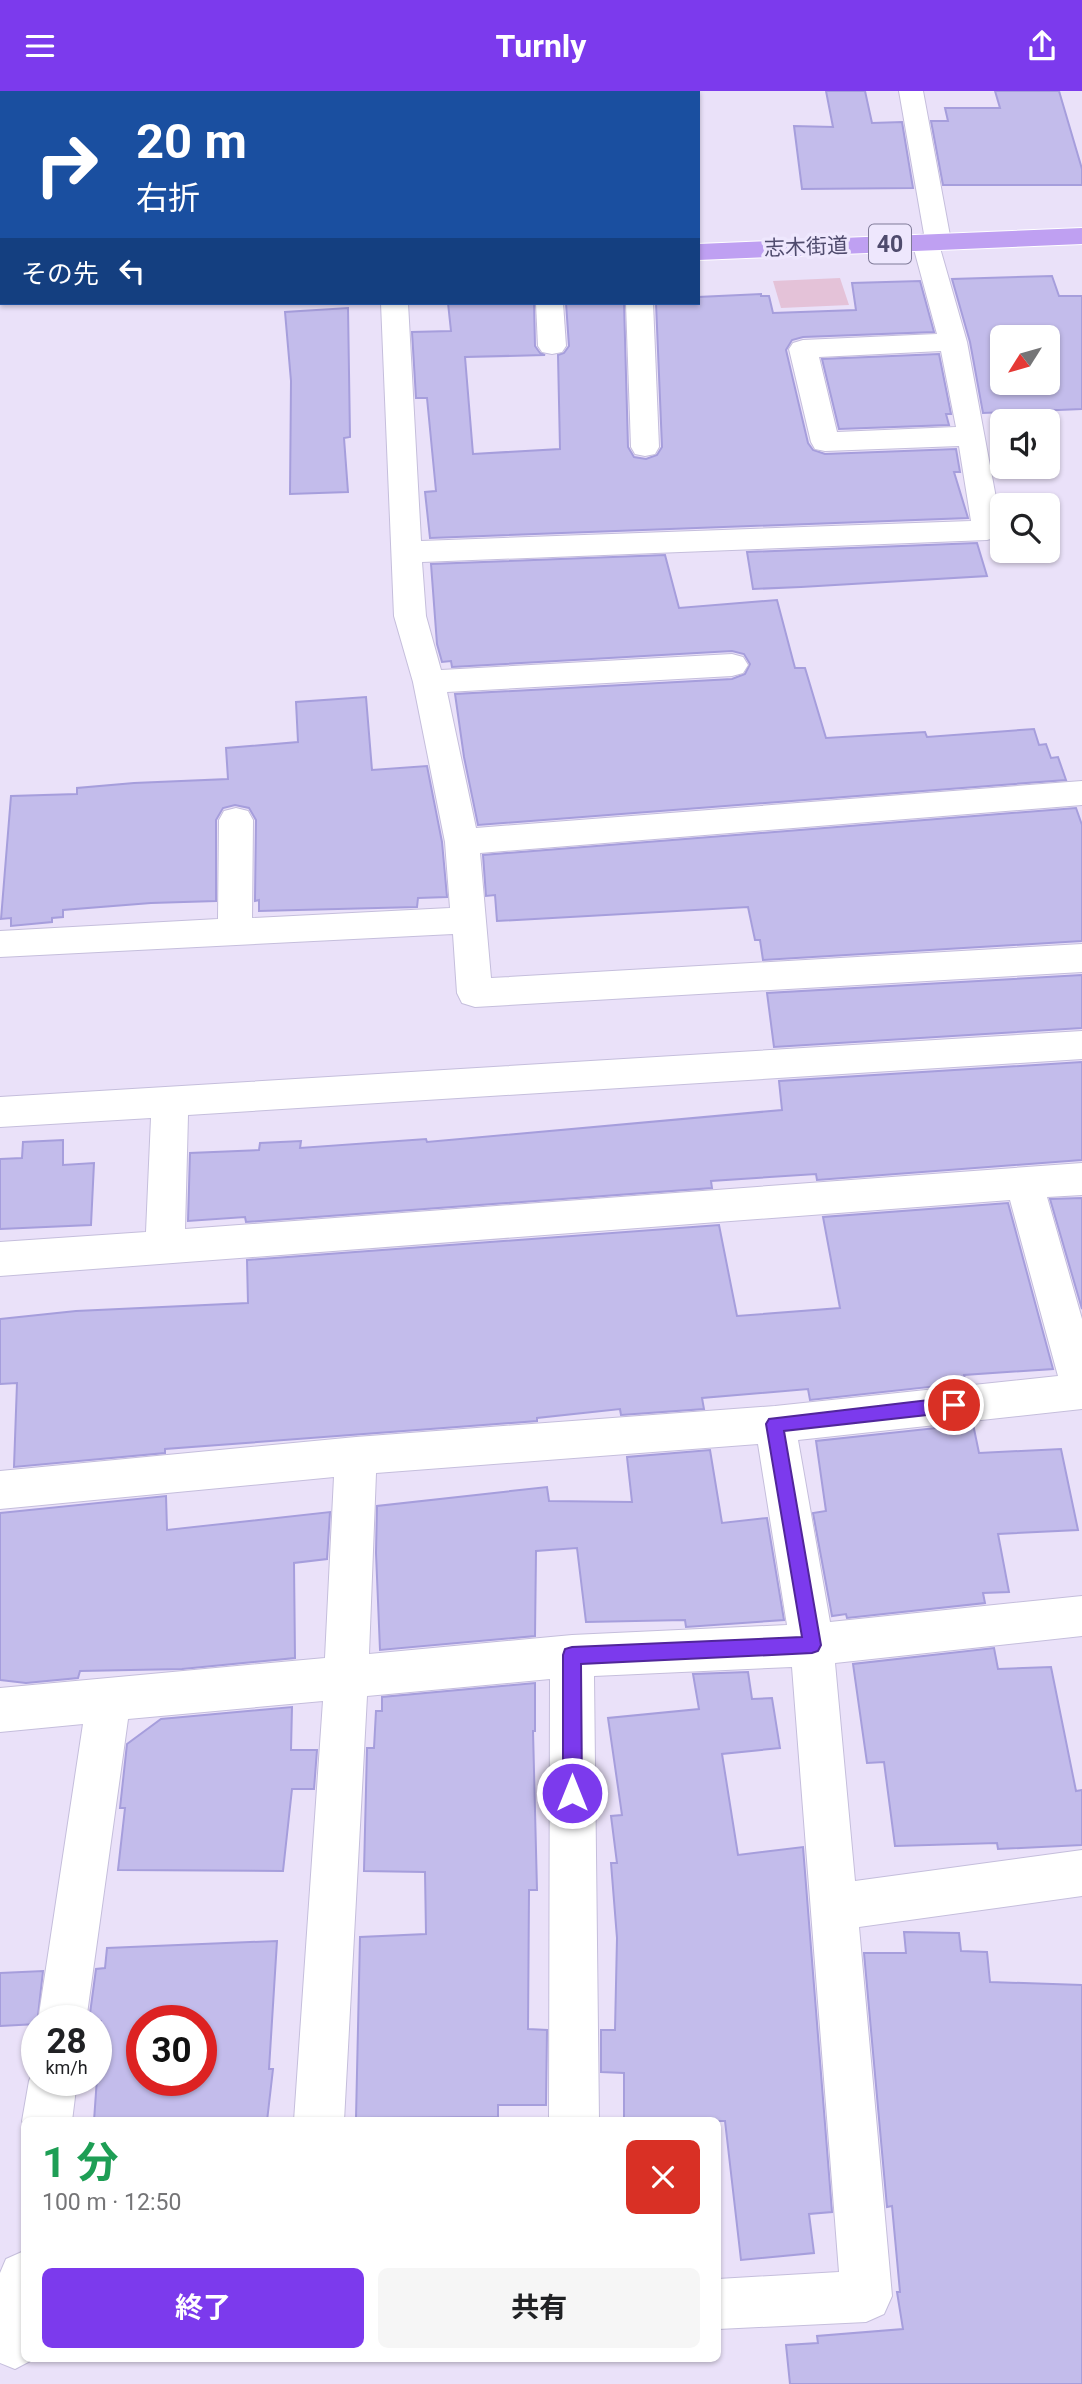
<!DOCTYPE html>
<html lang="ja">
<head>
<meta charset="utf-8">
<style>
  :root { --surface:#fff; --page:#f6f6f6; --text:#202124; --muted:#757577; --accent:#7c3aed }
  body { margin:0; font-family:Roboto,"Noto Sans JP",sans-serif; background:var(--page); color:var(--text); height:100vh; display:flex; flex-direction:column; font-size:26px; white-space:nowrap }
  * { box-sizing:border-box; margin:0 }
  p { font-size:23px; color:var(--muted) }
  .icon { flex:none; width:38px; height:38px; fill:none; stroke:currentColor; stroke-width:2; stroke-linecap:round; stroke-linejoin:round }
  .map { position:relative; flex:1; overflow:hidden }
  .drawer { position:absolute; left:21px; top:2026px; width:700px; height:245px; display:flex; flex-direction:column; background:var(--surface); border-radius:10px; box-shadow:0 2px 5px #0004 }
  .drawer>* { flex:none }
  .banner { position:absolute; left:0px; top:0px; width:700px; height:214px; box-shadow:0 2px 5px #0004; background:#1a4fa0; color:#fff; overflow:hidden }
  .needle { width:46px; rotate:233deg }
  .tools { position:absolute; left:990px; top:234px; display:grid; gap:14px }
  .tools a { display:grid; place-items:center; width:70px; height:70px; border-radius:10px; background:var(--surface); box-shadow:0 2px 5px #0004; font-size:35px }
  .speed { position:absolute; left:21px; top:1914px; display:flex; gap:14px; font-size:35px; font-weight:700; text-align:center }
  .speed>* { display:grid; place-content:center; width:91px; height:91px; border-radius:50%; background:var(--surface); box-shadow:0 2px 5px #0004; line-height:1 }
  .speed small { font-size:18px; font-weight:400 }
  .speed .limit { border:10px solid #d22; background:#fff; color:#111 }
  .pin { position:absolute; display:grid; place-items:center; width:60px; height:60px; color:#fff; margin:-30px; border:4px solid #fff; border-radius:50%; box-shadow:0 2px 7px #0007 }
  .me { position:absolute; width:77px; margin:-38px; rotate:0deg; stroke-linejoin:round; filter:drop-shadow(0 0 5px #0008) }
  .turn { display:flex; align-items:center; gap:24px; height:147px; padding:0 21px; font-size:32px }
  .turn .icon { width:91px; height:91px; stroke-width:2.5 }
  .turn b { display:block; font-size:49px; line-height:60px }
  .then { display:flex; align-items:center; height:66px; padding:0 21px; background:#0003; gap:14px; font-size:26px }
  .round { display:grid; place-items:center; flex:none; width:74px; height:74px; border-radius:10px; background:var(--page) }
  .summary { display:flex; align-items:center; justify-content:space-between; height:119px; padding:0 21px }
  h1 { font-size:42px; font-weight:700; line-height:52px; color:#1e9e55 }
  .action { display:flex; gap:14px; margin-top:auto; padding:14px 21px }
  .action a { flex:1; height:80px; border-radius:10px; background:var(--accent); color:#fff; font-size:28px; font-weight:700; line-height:80px; text-align:center }
  .action a+a { background:var(--page); color:var(--text) }
  header { display:flex; justify-content:space-between; align-items:center; height:91px; padding:0 21px; background:var(--accent); color:#fff; font-size:32px; font-weight:700 }
  .map>svg:first-child { display:block }
  .green { fill:#e4c2d8 }
  .building { fill:#c3bceb; stroke:#a69edc; stroke-width:2; fill-rule:evenodd }
  .lines { fill:none; stroke-linecap:round; stroke-linejoin:round }
  .minor-casing { stroke:#c5bedc; stroke-width:2 }
  .major-casing { stroke:#fff; stroke-width:2 }
  .minor { fill:#fff; fill-rule:evenodd }
  .major { fill:#bfa0f2; fill-rule:evenodd }
  .route { fill:#7c3aed; stroke:#51269a; stroke-width:2 }
  .labels { text-anchor:middle; dominant-baseline:central; stroke-width:7; stroke-linejoin:round; paint-order:stroke }
  .far-street-label { font-size:21px; fill:#4f4b6d; stroke:#eee7fd }
  .shield { fill:#eee7fd; stroke:#7f7a98; stroke-width:2 }
  .shield-label { font-size:23px; font-weight:bold; fill:#4f4b6d }
</style>
</head>
<body>
<header><svg class="icon" aria-label="menu" viewBox="0 0 24 24"><path d="M4 6h16M4 12h16M4 18h16"/></svg>Turnly<svg class="icon" aria-label="share" viewBox="0 0 24 24"><path d="M12 15V3M7 8l5-5 5 5M5 13v7h14v-7"/></svg></header>
<div class="map">
<svg width="1082" height="2293" viewBox="0 0 1082 2293">
  <rect width="100%" height="100%" fill="#eae1f9"/>
  <!-- green -->
  <path class="green" d="M840 187 849 214 781 217 773 190Z"/>
  <!-- building -->
  <g class="building">
    <path d="M826 0H865L872 32 902 31 913 97 802 98 794 35 833 36Z"/>
    <path d="M995 0H1059L1082 78V94H943L931 30H948L945 17H1000Z"/>
    <path d="M1052 185 1059 205H1082V318L983 322 970 251 952 188ZM1003 247H1048V292H1003Z"/>
    <path d="M920 190 934 241 803 246 792 249 786 259 808 352 813 359 825 363 956 358 960 381H954L968 427 430 447 425 401 436 400 427 307H416L412 241 451 240 448 212H534L535 255 540 262 545 264 465 266 473 363 560 358 558 264 564 262 569 255 566 212H624L628 356 634 366 646 368 657 364 662 356 656 212H698V206L761 203V205H769L773 222 856 219 852 192Z"/>
    <path d="M348 217 350 346 344 347 348 401 290 403 291 290 285 221Z"/>
    <path d="M939 263 951 323H946L949 334 839 338 822 268Z"/>
    <path d="M977 452 987 485 801 496 753 498 747 461Z"/>
    <path d="M665 464 679 517 777 509 795 577H805L826 647 925 641 927 646 1034 638 1039 654 1046 653 1051 667 1058 666 1066 689 478 734 464 666 455 603 732 588 745 583 750 573 744 563 732 560 452 576 451 570 442 571 437 553 431 473Z"/>
    <path d="M366 606 372 679 427 675 442 751 447 806 418 807 417 816 259 820V809L255 810 256 729 249 717 235 714 223 717 216 729V810L151 812 63 819V826L52 827V831L11 835V827L1 828 11 705 77 703V697L134 692 228 688 226 657 298 651 296 611Z"/>
    <path d="M1076 717 1082 734V850L763 869 760 849H755L748 816 497 830 495 804 486 805 483 764Z"/>
    <path d="M1082 884V937L774 956 767 902Z"/>
    <path d="M1082 971V1069L817 1089 816 1083 711 1090 712 1097 246 1131 245 1126 188 1130 190 1062 259 1059 260 1052 301 1050 300 1057 426 1048 427 1051 782 1019 779 990Z"/>
    <path d="M63 1049V1074L94 1072 91 1134 0 1138V1068L22 1067 23 1051Z"/>
    <path d="M1082 1107V1218L1050 1108Z"/>
    <path d="M1008 1112 1053 1278 964 1284 966 1292 810 1309 808 1298 702 1307 704 1318 621 1324 620 1318 537 1327V1330L165 1358V1362L14 1376 17 1292 0 1293V1228L76 1220 248 1212 247 1169 719 1134 737 1225 840 1217 823 1126Z"/>
    <path d="M973 1333 979 1362 1061 1358 1078 1439 998 1443 1009 1501 983 1502 985 1512 847 1527 846 1523 832 1525 813 1422 826 1420 816 1350Z"/>
    <path d="M710 1359 722 1432 767 1427 784 1529 686 1536 685 1529 586 1531 577 1457 536 1460 535 1545 380 1559 376 1462 377 1415 547 1396 549 1410 632 1411 627 1366Z"/>
    <path d="M166 1405 167 1439 330 1421 327 1468 294 1472 295 1567 182 1578 80 1580 78 1587 26 1592 0 1589V1422Z"/>
    <path d="M994 1557 998 1578 1051 1576 1076 1700 1082 1699V1754L998 1758 997 1752 895 1755 884 1671 867 1672 853 1573Z"/>
    <path d="M748 1581 752 1608 772 1607 780 1657 722 1663 738 1764 803 1756 832 2121 809 2123 814 2162 741 2169 725 2030H624V1982L601 1981V1939H615L617 1847 611 1772H617L611 1725 622 1724 608 1627 699 1618 693 1583Z"/>
    <path d="M535 1592V1640H533L537 1799H529L528 1938 547 1939 546 2014H498V2026L356 2027 360 1846 426 1843 425 1781 364 1780 367 1657H374L376 1620H382V1606Z"/>
    <path d="M292 1616 291 1659H317L314 1698H292L283 1780 118 1779 125 1717H120L127 1653 161 1628Z"/>
    <path d="M904 1841 959 1842 961 1860 987 1861 990 1891 1082 1894V2293H790L786 2254 818 2252 817 2245 903 2238 897 2201H900L892 2115 887 2116 864 1862H906Z"/>
    <path d="M277 1850 269 1978H273L267 2030H94L101 1930H89L96 1878 105 1877 107 1857ZM142 1930H201V1990H142Z"/>
    <path d="M43 1880 37 1933 0 1935V1882Z"/>
  </g>
  <g class="lines">
    <defs>
      <g id="minor">
        <rect x="65" y="0" width="24" height="2"/>
        <rect x="342" y="0" width="24" height="2"/>
        <rect x="562" y="0" width="24" height="2"/>
        <path d="M899 0H923L951 150 947 156 940 157 967 251 1002 439 998 446 987 449 422 471 426 525 441 579 732 563 743 566 748 574 743 582 732 585 447 601 476 737 1082 690V714L480 762 491 887 1082 853V881L475 916 462 912 457 902 453 843 0 866V840L218 828 219 729 224 720 236 717 248 720 253 729 252 827 450 817 445 751 413 591 394 525 381 212H408L421 450 971 430 959 355 825 360 815 358 811 351 789 258 793 252 803 249 937 243 912 151 916 145 924 143ZM941 260 956 336 837 341 819 266Z"/>
        <rect x="0" y="19" width="2" height="14"/>
        <path d="M536 212H563L566 255 562 261 552 263 542 261 538 255Z"/>
        <path d="M626 212H653L659 356 655 363 645 365 635 363 631 356Z"/>
        <path d="M1082 940V968L188 1024 185 1138 1082 1072V1104L1047 1106 1082 1228V1318L798 1349 830 1531 1082 1505V1545L835 1572 855 1790 1082 1759V1805L859 1836 892 2205 884 2223 866 2231 718 2238V2188L839 2181 792 1576 594 1585 599 2030H549L550 1588 367 1605 344 2030H294L323 1610 128 1628 86 1930H38L83 1633 0 1641V1597L325 1567 334 1386 0 1418V1380L356 1346 775 1315 1058 1285 1010 1109 0 1185V1151L146 1141 151 1027 0 1036V1006ZM758 1353 787 1534 572 1544 369 1563 376 1382Z"/>
        <path d="M36 1973 37 1990H77L72 2030H24V2035L22 2030 29 1990Z"/>
        <path d="M24 2160V2268H34L15 2278 0 2272V2182L6 2168Z"/>
      </g>
      <g id="major">
        <path d="M1082 137V153L698 169V153Z"/>
        <rect x="0" y="179" width="2" height="16"/>
      </g>
    </defs>
    <!-- minor casing -->
    <use href="#minor" class="minor-casing"/>
    <!-- major casing -->
    <use href="#major" class="major-casing"/>
    <!-- minor -->
    <use href="#minor" class="minor"/>
    <!-- major -->
    <use href="#major" class="major"/>
  </g>
  <!-- route -->
  <path class="route" d="M954 1306 960 1309 962 1314 960 1319 954 1321 784 1340 821 1554 818 1560 812 1562 581 1573 582 1702 579 1708 572 1711 566 1708 563 1702V1564L565 1558 572 1556 802 1546 766 1333 769 1328Z"/>
  <g class="labels">
    <!-- far-street labels -->
    <g class="far-street-label">
      <text transform="translate(806 156) rotate(-2)">志木街道</text>
    </g>
    <!-- shield labels -->
    <rect class="shield" x="869" y="133.5" width="42" height="39" rx="5"/>
    <g class="shield-label">
      <text x="890" y="153">40</text>
    </g>
  </g>
</svg>
<div class="tools">
<a><svg class="needle" viewBox="-14 -14 28 28"><path d="M0-13l5 13h-10z" fill="#e53935"/><path d="M0 13l5-13h-10z" fill="#757577"/></svg></a>
<a><svg class="icon" aria-label="sound" viewBox="0 0 24 24"><path d="M4 9h4l5-4v14l-5-4H4zM17 9q2 3 0 6"/></svg></a>
<a><svg class="icon" aria-label="search" viewBox="0 0 24 24"><circle cx="10" cy="10" r="6"/><path d="M15 15l6 6"/></svg></a>
</div>
<div class="speed"><div>28<small>km/h</small></div><div class="limit">30</div></div>
<div class="pin" style="left:954px;top:1314px;background:#d93025"><svg class="icon" aria-label="arrive" viewBox="0 0 24 24"><path d="M6 21V4h12l-3 4 3 4H6"/></svg></div>
<svg class="me" style="left:572px;top:1702px" viewBox="-20 -20 40 40"><circle r="17" fill="#7c3aed" stroke="#fff" stroke-width="3"/><path d="M0-11L8 9 0 5-8 9z" fill="#fff"/></svg>
<div class="banner">
<div class="turn"><svg class="icon" aria-label="right" viewBox="0 0 24 24"><path d="M7 20v-9h11M14 6l5 5-5 5"/></svg><div><b>20 m</b>右折</div></div>
<div class="then">その先<svg class="icon" aria-label="left" viewBox="0 0 24 24"><path d="M17 20v-9H6M10 6l-5 5 5 5"/></svg></div>
</div>
<section class="drawer">
<div class="summary"><div><h1>1 分</h1><p>100 m · 12:50</p></div><a class="round" style="background:#d93025;color:#fff"><svg class="icon" aria-label="close" viewBox="0 0 24 24"><path d="M6 6l12 12M18 6L6 18"/></svg></a></div>
<div class="action"><a>終了</a><a>共有</a></div>
</section>
</div>
</body>
</html>
